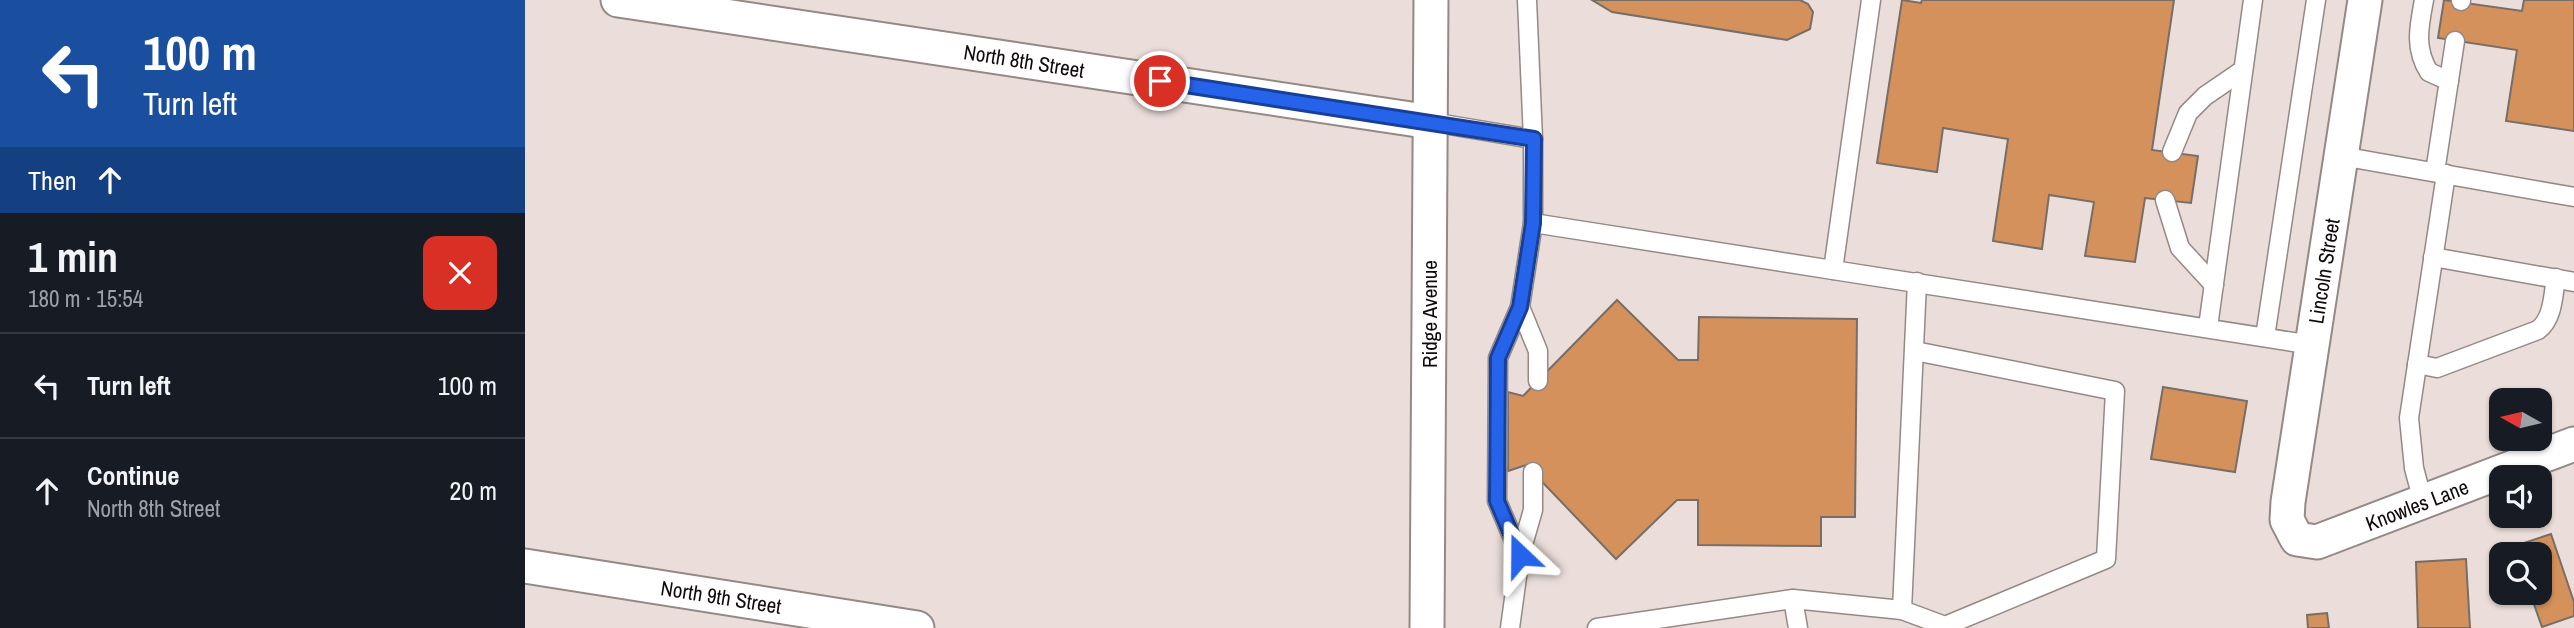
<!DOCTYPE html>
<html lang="en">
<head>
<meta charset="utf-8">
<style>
  :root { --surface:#171b24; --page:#242831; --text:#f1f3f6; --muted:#9ea1a6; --line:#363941 }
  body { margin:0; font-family:"Archivo Narrow",sans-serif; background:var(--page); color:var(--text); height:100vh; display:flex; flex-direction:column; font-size:26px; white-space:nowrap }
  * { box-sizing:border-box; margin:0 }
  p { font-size:23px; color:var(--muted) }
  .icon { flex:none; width:38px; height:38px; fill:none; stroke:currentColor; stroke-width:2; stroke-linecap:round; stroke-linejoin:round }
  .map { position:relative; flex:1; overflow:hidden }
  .drawer { display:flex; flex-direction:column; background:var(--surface); width:525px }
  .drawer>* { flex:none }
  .banner { background:#1a4fa0; color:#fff; overflow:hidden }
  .needle { width:46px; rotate:278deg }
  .fabs { position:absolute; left:1964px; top:388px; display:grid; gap:14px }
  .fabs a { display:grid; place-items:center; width:63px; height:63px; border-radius:14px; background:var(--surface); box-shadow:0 2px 5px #0004; font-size:35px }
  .pin { position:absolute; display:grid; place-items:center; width:60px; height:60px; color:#fff; margin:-30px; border:4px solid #fff; border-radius:50%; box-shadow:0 2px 7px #0007 }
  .me { position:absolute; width:77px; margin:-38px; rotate:337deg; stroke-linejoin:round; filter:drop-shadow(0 0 5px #0008) }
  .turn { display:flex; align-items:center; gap:24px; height:147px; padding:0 28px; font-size:32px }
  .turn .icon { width:91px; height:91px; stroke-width:2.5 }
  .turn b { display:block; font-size:49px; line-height:60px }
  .then { display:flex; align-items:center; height:66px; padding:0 28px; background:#0003; gap:14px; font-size:26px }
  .round { display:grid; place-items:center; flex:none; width:74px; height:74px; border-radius:14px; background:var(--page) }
  .summary { display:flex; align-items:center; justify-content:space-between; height:119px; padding:0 28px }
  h1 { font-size:42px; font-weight:700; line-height:52px }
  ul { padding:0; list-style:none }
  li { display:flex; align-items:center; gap:21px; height:105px; padding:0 28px; border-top:2px solid var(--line) }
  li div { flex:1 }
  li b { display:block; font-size:26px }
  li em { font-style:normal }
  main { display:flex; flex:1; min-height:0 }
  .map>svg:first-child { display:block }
  .building { fill:#d5915c; stroke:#776e67; stroke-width:2 }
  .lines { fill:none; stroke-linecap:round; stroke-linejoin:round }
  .lane-casing { stroke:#948985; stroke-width:21 }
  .street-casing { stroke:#948985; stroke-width:37 }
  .lane { stroke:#fff; stroke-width:18 }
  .street { stroke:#fff; stroke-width:33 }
  .route-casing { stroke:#184099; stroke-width:18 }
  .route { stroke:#2563eb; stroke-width:12 }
  .labels { text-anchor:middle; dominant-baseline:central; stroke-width:5; stroke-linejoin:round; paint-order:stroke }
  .street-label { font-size:21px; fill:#100b0a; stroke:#fff }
</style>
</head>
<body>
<main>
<section class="drawer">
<div class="banner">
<div class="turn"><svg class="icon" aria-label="left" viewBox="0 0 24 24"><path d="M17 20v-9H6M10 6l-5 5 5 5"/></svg><div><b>100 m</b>Turn left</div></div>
<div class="then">Then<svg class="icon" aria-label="ahead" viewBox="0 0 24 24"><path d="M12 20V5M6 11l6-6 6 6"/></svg></div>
</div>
<div class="summary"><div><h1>1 min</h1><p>180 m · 15:54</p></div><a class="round" style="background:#d93025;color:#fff"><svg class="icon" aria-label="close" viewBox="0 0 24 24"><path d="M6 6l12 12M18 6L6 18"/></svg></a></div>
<ul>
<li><svg class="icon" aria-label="left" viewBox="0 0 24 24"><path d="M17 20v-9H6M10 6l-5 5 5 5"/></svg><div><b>Turn left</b></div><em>100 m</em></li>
<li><svg class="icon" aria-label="ahead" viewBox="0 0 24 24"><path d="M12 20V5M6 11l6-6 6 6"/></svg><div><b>Continue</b><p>North 8th Street</p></div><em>20 m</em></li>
</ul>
</section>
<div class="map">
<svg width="2049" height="628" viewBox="0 0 2049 628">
  <rect width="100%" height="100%" fill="#ebdeda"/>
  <!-- building -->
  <g class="building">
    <path d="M1067 0H1275L1283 4 1288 12 1285 29 1262 40 1087 12Z"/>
    <path d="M1377 0 1396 3 1397 0H1649L1627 150 1673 156 1666 203 1620 198 1610 262 1560 256 1569 202 1524 195 1517 249 1468 241 1483 139 1418 128 1412 172 1352 163Z"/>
    <path d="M1919 0 1997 11 1999 0H2049V131L1981 121 1992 50 1913 38Z"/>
    <path d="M1092 300 1153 360H1173L1174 317 1332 319 1330 517H1296V546L1173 545V500H1152L1091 559 1001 465 983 471V392L998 396Z"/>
    <path d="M1638 387 1722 401 1710 472 1626 459Z"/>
    <path d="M2026 534 2049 602V616L2017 627 2005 593H2014V555H1993L1990 546Z"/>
    <path d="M1941 559 1945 628H1893L1891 562Z"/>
    <path d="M1802 613 1804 628H1783L1782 615Z"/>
  </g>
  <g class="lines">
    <defs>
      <g id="lane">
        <path d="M1002 0 1008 139V223L1308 270"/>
        <path d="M1346 0 1308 270 1787 345"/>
        <path d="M1899 0C1894 27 1889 48 1904 72L1924 81"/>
        <path d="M1936 1V0"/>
        <path d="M906 122 1008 139"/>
        <path d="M1647 152 1663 113 1680 96 1718 70"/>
        <path d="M1816 156 2049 197"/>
        <path d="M1910 172 1930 41"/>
        <path d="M1640 200 1655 248 1689 285"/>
        <path d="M1908 257 2049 282"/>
        <path d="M995 307 1013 351V381"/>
        <path d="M1683 327 1728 0"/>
        <path d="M1740 337 1791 0"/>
        <path d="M1892 364 1912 368 2013 330C2028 319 2028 296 2031 278"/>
        <path d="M1898 502 1889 468 1884 418 1921 174"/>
        <path d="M995 555 1008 510V472"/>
        <path d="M1268 599 1273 628"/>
        <path d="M1377 610 1420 626 1581 559 1590 391 1390 351"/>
        <path d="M985 628 995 555 972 501 973 358 995 307 1008 223"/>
        <path d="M1072 628 1268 599 1377 610 1392 282"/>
      </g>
      <g id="street">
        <path d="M93 0 906 122"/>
        <path d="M1840 0 1763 502 1762 520 1772 539 1792 542 2049 444"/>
        <path d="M0 566 392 628"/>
        <path d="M902 628 906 0"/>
      </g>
    </defs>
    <!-- lane casing -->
    <use href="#lane" class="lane-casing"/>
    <!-- street casing -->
    <use href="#street" class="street-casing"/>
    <!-- lane -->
    <use href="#lane" class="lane"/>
    <!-- street -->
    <use href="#street" class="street"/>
  </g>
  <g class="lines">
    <defs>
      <path id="route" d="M635 81 1009 139 1008 223 995 307 973 358 972 501 995 555"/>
    </defs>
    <!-- route casing -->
    <use href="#route" class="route-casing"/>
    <!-- route -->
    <use href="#route" class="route"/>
  </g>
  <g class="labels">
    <!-- street labels -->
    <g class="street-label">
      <text transform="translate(499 61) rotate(9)">North 8th Street</text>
      <text transform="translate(1799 271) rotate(-81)">Lincoln Street</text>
      <text transform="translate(904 314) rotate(-90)">Ridge Avenue</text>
      <text transform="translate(1892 505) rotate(-21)">Knowles Lane</text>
      <text transform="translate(196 597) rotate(9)">North 9th Street</text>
    </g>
  </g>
</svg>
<div class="fabs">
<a><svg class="needle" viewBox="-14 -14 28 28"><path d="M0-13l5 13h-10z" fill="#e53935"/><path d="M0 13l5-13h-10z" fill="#9ea1a6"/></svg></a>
<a><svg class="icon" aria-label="sound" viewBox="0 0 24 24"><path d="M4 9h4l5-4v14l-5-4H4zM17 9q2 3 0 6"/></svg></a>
<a><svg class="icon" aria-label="search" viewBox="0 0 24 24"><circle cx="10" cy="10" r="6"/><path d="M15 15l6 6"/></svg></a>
</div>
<div class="pin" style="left:635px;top:81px;background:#d93025"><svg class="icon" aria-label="arrive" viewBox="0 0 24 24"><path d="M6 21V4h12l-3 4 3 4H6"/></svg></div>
<svg class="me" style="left:995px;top:555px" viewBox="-20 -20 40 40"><path d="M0-17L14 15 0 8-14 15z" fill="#2563eb" stroke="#fff" stroke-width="4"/></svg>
</div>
</main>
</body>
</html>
